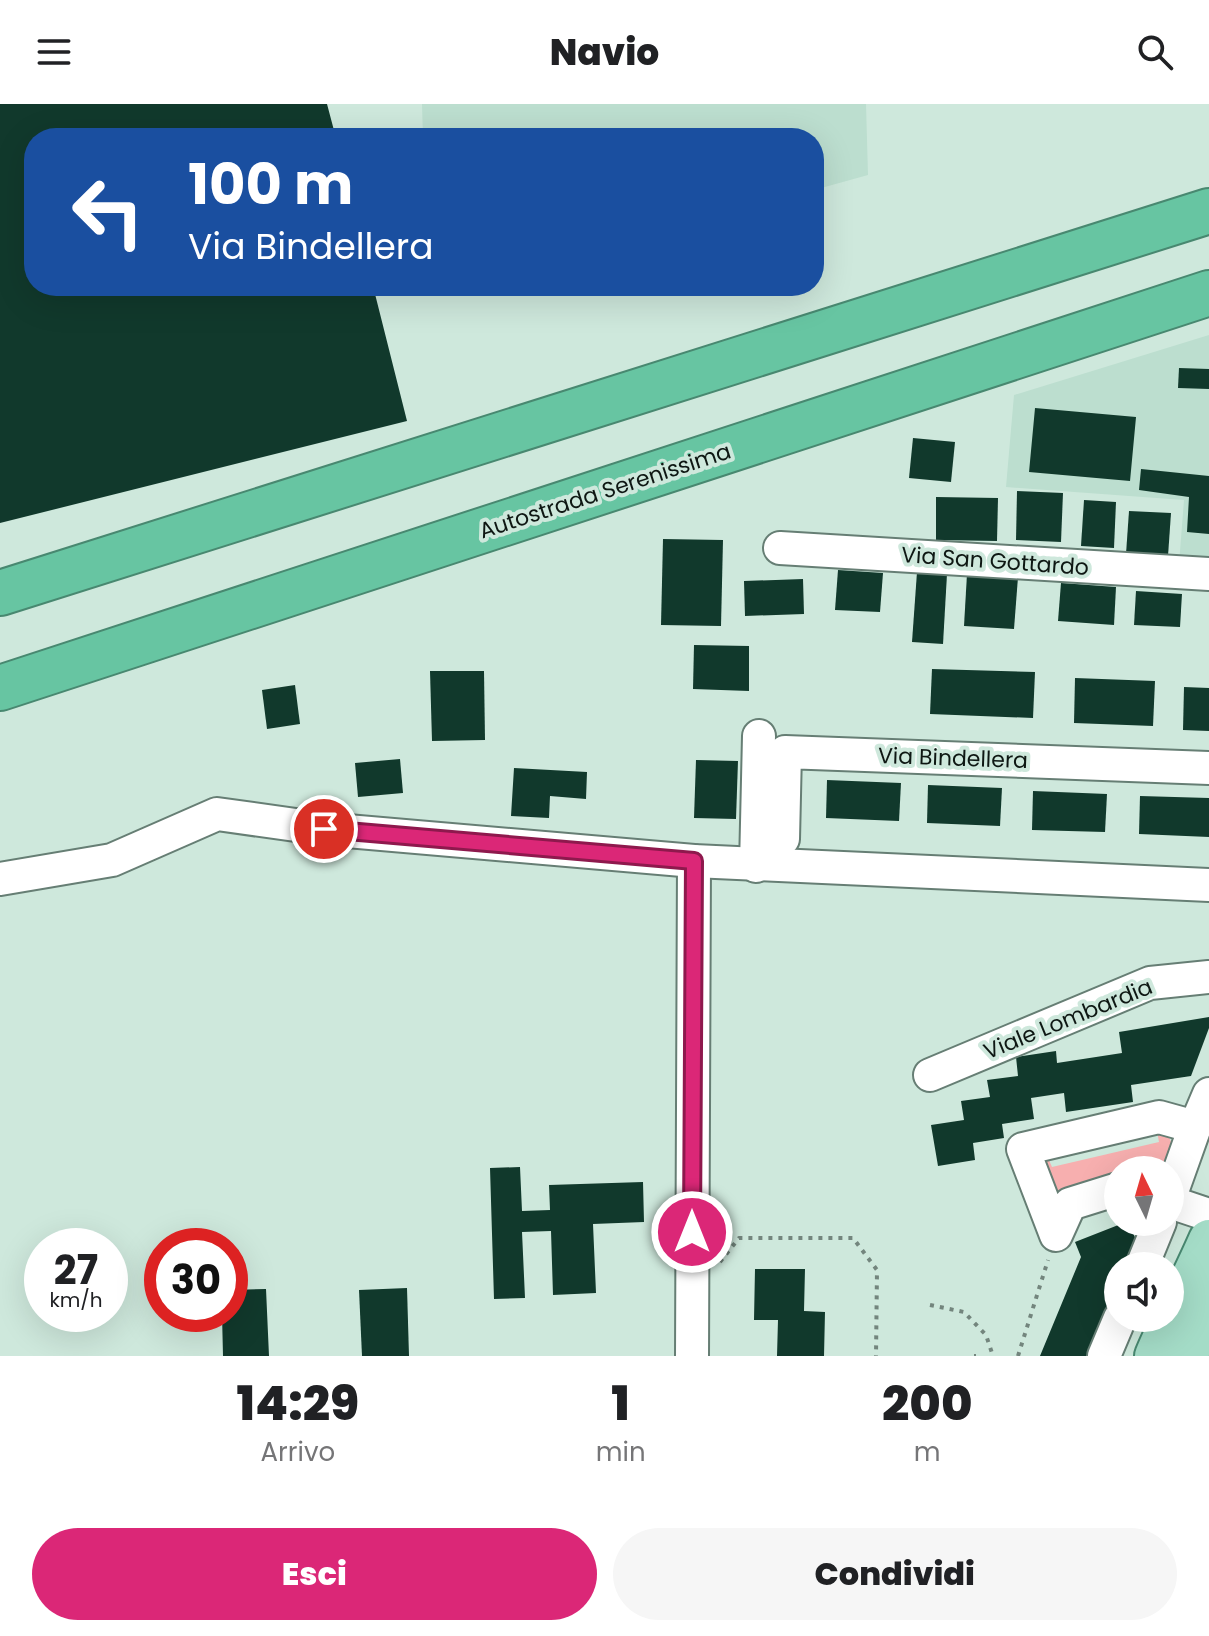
<!DOCTYPE html>
<html lang="it">
<head>
<meta charset="utf-8">
<style>
  :root { --surface:#fff; --page:#f6f6f6; --text:#202124; --muted:#757577; --accent:#db2777 }
  body { margin:0; font-family:Poppins,sans-serif; background:var(--page); color:var(--text); height:100vh; display:flex; flex-direction:column; font-size:30px; white-space:nowrap }
  * { box-sizing:border-box; margin:0 }
  p { font-size:26px; color:var(--muted) }
  .icon { flex:none; width:44px; height:44px; fill:none; stroke:currentColor; stroke-width:2; stroke-linecap:round; stroke-linejoin:round }
  .map { position:relative; height:1252px; overflow:hidden }
  .drawer { display:flex; flex-direction:column; background:var(--surface); flex:1 }
  .drawer>* { flex:none }
  .top-card { position:absolute; left:24px; top:24px; width:800px; height:168px; border-radius:32px; box-shadow:0 8px 32px #0002; background:#1a4fa0; color:#fff; overflow:hidden }
  .needle { width:52px; rotate:355deg }
  .fabs { position:absolute; left:1104px; top:1052px; display:grid; gap:16px }
  .fabs a { display:grid; place-items:center; width:80px; height:80px; border-radius:50%; background:var(--surface); box-shadow:0 8px 32px #0002; font-size:40px }
  .speed { position:absolute; left:24px; top:1124px; display:flex; gap:16px; font-size:40px; font-weight:700; text-align:center }
  .speed>* { display:grid; place-content:center; width:104px; height:104px; border-radius:50%; background:var(--surface); box-shadow:0 8px 32px #0002; line-height:1 }
  .speed small { font-size:20px; font-weight:400 }
  .speed .limit { border:12px solid #d22; background:#fff; color:#111 }
  .pin { position:absolute; display:grid; place-items:center; width:68px; height:68px; color:#fff; margin:-34px; border:4px solid #fff; border-radius:50%; box-shadow:0 2px 8px #0007 }
  .me { position:absolute; width:88px; margin:-44px; rotate:0deg; stroke-linejoin:round; filter:drop-shadow(0 0 6px #0008) }
  .turn { display:flex; align-items:center; gap:28px; height:168px; padding:0 32px; font-size:36px }
  .turn .icon { width:104px; height:104px; stroke-width:2.5 }
  .turn b { display:block; font-size:56px; line-height:68px }
  .eta { display:flex; justify-content:space-evenly; align-items:center; height:136px; text-align:center }
  .eta b { font-size:48px; font-weight:800; line-height:56px }
  .cta { display:flex; gap:16px; margin-top:auto; padding:16px 32px }
  .cta a { flex:1; height:92px; border-radius:48px; background:var(--accent); color:#fff; font-size:32px; font-weight:800; line-height:92px; text-align:center }
  .cta a+a { background:var(--page); color:var(--text) }
  header { display:flex; justify-content:space-between; align-items:center; height:104px; padding:0 32px; background:var(--surface); font-size:36px; font-weight:800 }
  .map>svg:first-child { display:block }
  .built { fill:#bcdecf }
  .green { fill:#f7afaf }
  .building { fill:#11392c }
  .lines { fill:none; stroke-linecap:round; stroke-linejoin:round }
  .minor-casing { stroke:#667e74; stroke-width:36 }
  .major-casing { stroke:#488870; stroke-width:44 }
  .highway-casing { stroke:#488870; stroke-width:48 }
  .path { stroke:#73857d; stroke-width:4; stroke-dasharray:4 6; stroke-linecap:butt }
  .minor { stroke:#fff; stroke-width:32 }
  .major { stroke:#a4dcc7; stroke-width:40 }
  .highway { stroke:#67c5a2; stroke-width:44 }
  .route-casing { stroke:#8e194d; stroke-width:20 }
  .route { stroke:#db2777; stroke-width:14 }
  .labels { text-anchor:middle; dominant-baseline:central; stroke-width:8; stroke-linejoin:round; paint-order:stroke }
  .street-label { font-size:22px; fill:#0e1713; stroke:#cee8dc }
</style>
</head>
<body>
<header><svg class="icon" aria-label="menu" viewBox="0 0 24 24"><path d="M4 6h16M4 12h16M4 18h16"/></svg>Navio<svg class="icon" aria-label="search" viewBox="0 0 24 24"><circle cx="10" cy="10" r="6"/><path d="M15 15l6 6"/></svg></header>
<div class="map">
<svg width="1209" height="1252" viewBox="0 0 1209 1252">
  <rect width="100%" height="100%" fill="#cee8dc"/>
  <!-- built -->
  <g class="built">
    <path d="M422 0H866L868 71 814 86V34H423Z"/>
    <path d="M1209 231V462L1179 460 1184 396 1006 383 1014 291Z"/>
  </g>
  <!-- green -->
  <path class="green" d="M1156 1022 1167 1029 1172 1040 1161 1066H1118V1076L1058 1092 1037 1051 1045 1047 1052 1063 1159 1038Z"/>
  <!-- building -->
  <g class="building">
    <path d="M0 0H327L336 34H34V182H373L407 317 0 419Z"/>
    <path d="M1179 264 1209 265V285L1178 284Z"/>
    <path d="M1035 304 1136 313 1130 377 1029 368Z"/>
    <path d="M913 334 955 338 951 378 909 374Z"/>
    <path d="M1141 365 1209 372V430L1187 428 1189 393 1139 386Z"/>
    <path d="M1017 387 1063 389 1061 438 1016 436Z"/>
    <path d="M936 393 998 394 997 437 936 436Z"/>
    <path d="M1084 396 1116 398 1114 444 1081 442Z"/>
    <path d="M1129 407 1171 409 1168 452 1126 450Z"/>
    <path d="M663 435 723 436 721 522 661 521Z"/>
    <path d="M838 466 883 469 880 508 835 506Z"/>
    <path d="M917 468 947 470 943 540 912 538Z"/>
    <path d="M967 470 1018 473 1014 525 964 522Z"/>
    <path d="M803 475 804 510 745 512 744 477Z"/>
    <path d="M1061 479 1116 483 1114 521 1058 517Z"/>
    <path d="M1136 487 1182 490 1180 523 1134 521Z"/>
    <path d="M694 541 749 542V587L693 585Z"/>
    <path d="M932 565 1035 568 1033 614 930 610Z"/>
    <path d="M430 567H484L485 636 432 637Z"/>
    <path d="M1075 574 1155 577 1153 622 1074 619Z"/>
    <path d="M295 581 300 620 267 625 262 586Z"/>
    <path d="M1184 583 1209 584V627L1183 626Z"/>
    <path d="M400 655 403 689 358 693 355 659Z"/>
    <path d="M696 656 738 657 736 715 694 714Z"/>
    <path d="M514 664 587 668 586 695 550 692 549 714 511 712Z"/>
    <path d="M827 676 901 679 899 717 826 714Z"/>
    <path d="M928 681 1002 684 1000 722 927 719Z"/>
    <path d="M1033 687 1107 690 1105 728 1032 726Z"/>
    <path d="M1140 692 1209 694V733L1139 730Z"/>
    <path d="M1209 913V924L1191 972 1131 981 1133 998 1066 1008 1064 989 1031 994 1034 1015 1002 1020 1004 1034 973 1039 975 1056 938 1062 931 1021 964 1016 961 997 990 993 987 976 1018 972 1016 953 1056 947 1057 959 1122 949 1119 928Z"/>
    <path d="M520 1063 522 1107 550 1106 549 1081 643 1078 644 1118 593 1120 596 1189 553 1191 551 1127 522 1128 525 1194 494 1195 490 1064Z"/>
    <path d="M1126 1118H1128L1143 1151 1138 1162H1118V1210L1100 1252H1040L1081 1153 1075 1138Z"/>
    <path d="M755 1165H805L804 1207 825 1208 824 1252H777L778 1216H754Z"/>
    <path d="M407 1184 409 1252H362L359 1186Z"/>
    <path d="M266 1185 269 1252H223L222 1210H230V1186Z"/>
  </g>
  <g class="lines">
    <defs>
      <g id="minor">
        <path d="M780 444 1209 470"/>
        <path d="M783 735 785 648 1209 664"/>
        <path d="M756 762 759 632"/>
        <path d="M0 775 112 756 217 710 324 725 694 757 1209 781"/>
        <path d="M930 971 1150 879 1209 873"/>
        <path d="M1118 1085 1070 1100 1056 1131 1023 1045 1159 1013 1195 1023"/>
        <path d="M1170 1093 1195 1023 1209 990"/>
        <path d="M1170 1098 1209 1111"/>
        <path d="M1142 1162 1160 1118"/>
        <path d="M692 1252 694 757"/>
        <path d="M1104 1252 1120 1214"/>
      </g>
      <g id="major">
        <path d="M1155 1252C1172 1212 1192 1175 1209 1136"/>
        <path d="M1187 1252 1209 1201"/>
      </g>
      <g id="highway">
        <path d="M0 489 1209 107"/>
        <path d="M0 584 1209 189"/>
      </g>
    </defs>
    <!-- minor casing -->
    <use href="#minor" class="minor-casing"/>
    <!-- major casing -->
    <use href="#major" class="major-casing"/>
    <!-- highway casing -->
    <use href="#highway" class="highway-casing"/>
    <!-- path -->
    <g class="path">
      <path d="M720 1158 739 1134H853L877 1166 876 1252"/>
      <path d="M930 1201 964 1208 986 1231 993 1252"/>
      <path d="M974 1252H976"/>
      <path d="M1018 1252 1048 1156"/>
    </g>
    <!-- minor -->
    <use href="#minor" class="minor"/>
    <!-- major -->
    <use href="#major" class="major"/>
    <!-- highway -->
    <use href="#highway" class="highway"/>
  </g>
  <g class="lines">
    <defs>
      <path id="route" d="M324 725 694 757 692 1128"/>
    </defs>
    <!-- route casing -->
    <use href="#route" class="route-casing"/>
    <!-- route -->
    <use href="#route" class="route"/>
  </g>
  <g class="labels">
    <!-- street labels -->
    <g class="street-label">
      <text transform="translate(605 387) rotate(-18)">Autostrada Serenissima</text>
      <text transform="translate(995 457) rotate(4)">Via San Gottardo</text>
      <text transform="translate(953 654) rotate(2)">Via Bindellera</text>
      <text transform="translate(1068 915) rotate(-22)">Viale Lombardia</text>
    </g>
  </g>
</svg>
<div class="fabs">
<a><svg class="needle" viewBox="-14 -14 28 28"><path d="M0-13l5 13h-10z" fill="#e53935"/><path d="M0 13l5-13h-10z" fill="#757577"/></svg></a>
<a><svg class="icon" aria-label="sound" viewBox="0 0 24 24"><path d="M4 9h4l5-4v14l-5-4H4zM17 9q2 3 0 6"/></svg></a>
</div>
<div class="speed"><div>27<small>km/h</small></div><div class="limit">30</div></div>
<div class="pin" style="left:324px;top:725px;background:#d93025"><svg class="icon" aria-label="arrive" viewBox="0 0 24 24"><path d="M6 21V4h12l-3 4 3 4H6"/></svg></div>
<svg class="me" style="left:692px;top:1128px" viewBox="-20 -20 40 40"><circle r="17" fill="#db2777" stroke="#fff" stroke-width="3"/><path d="M0-11L8 9 0 5-8 9z" fill="#fff"/></svg>
<div class="top-card">
<div class="turn"><svg class="icon" aria-label="left" viewBox="0 0 24 24"><path d="M17 20v-9H6M10 6l-5 5 5 5"/></svg><div><b>100 m</b>Via Bindellera</div></div>
</div>
</div>
<section class="drawer">
<div class="eta">
<div><b>14:29</b><p>Arrivo</p></div>
<div><b>1</b><p>min</p></div>
<div><b>200</b><p>m</p></div>
</div>
<div class="cta"><a>Esci</a><a>Condividi</a></div>
</section>
</body>
</html>
